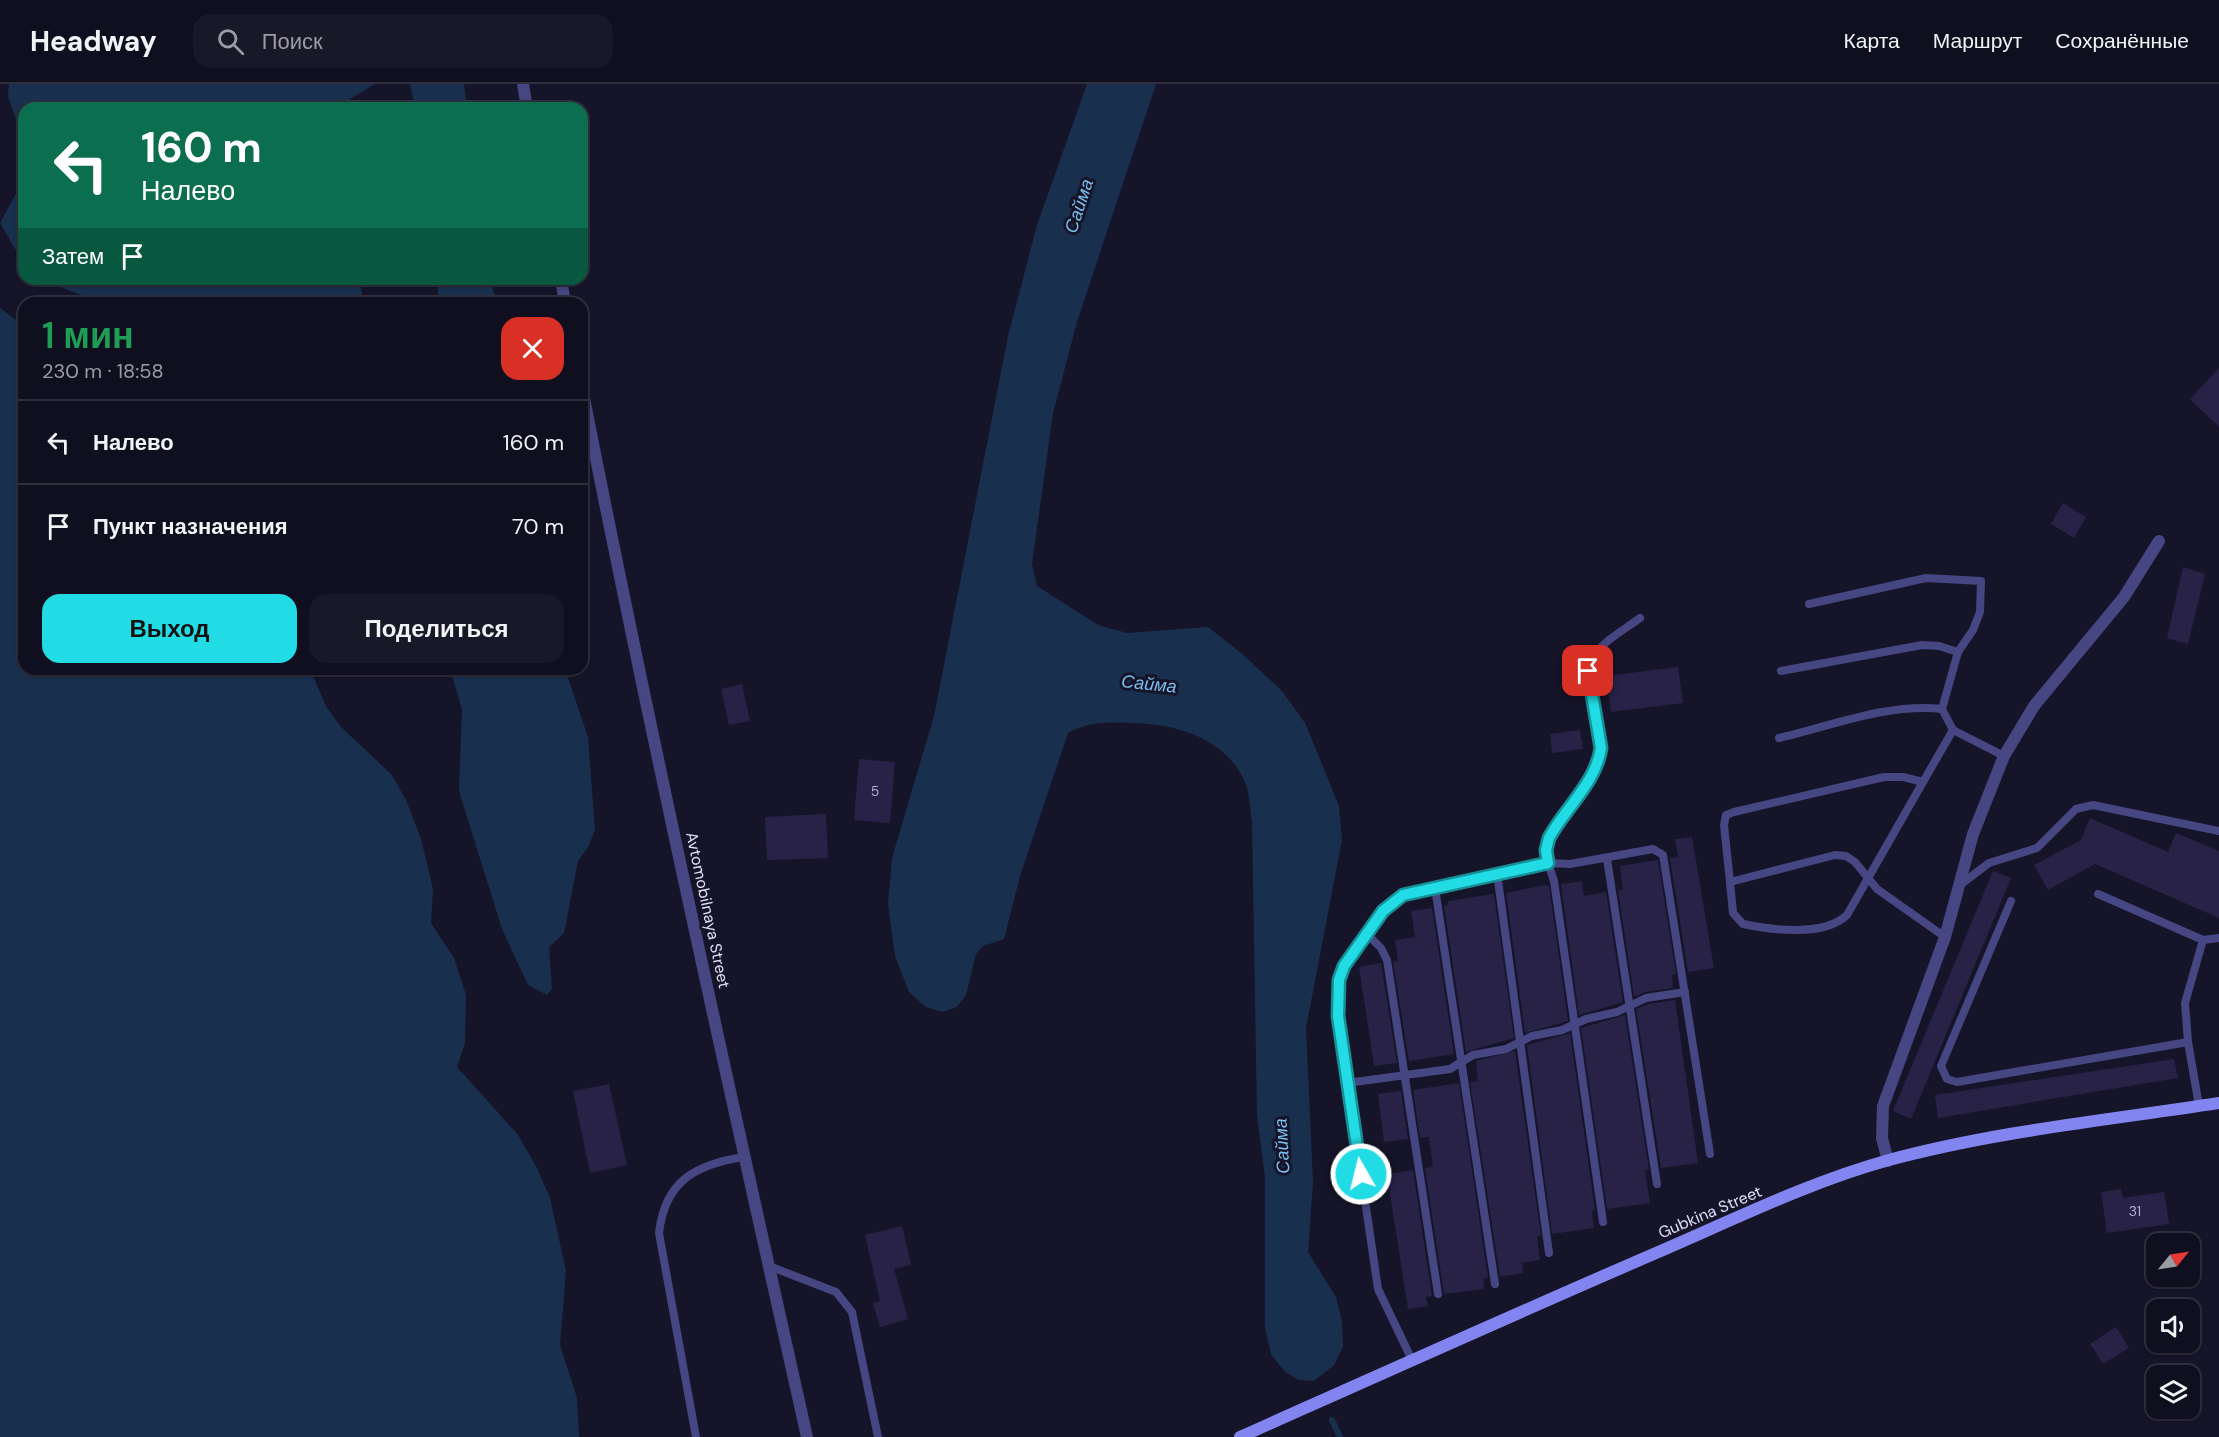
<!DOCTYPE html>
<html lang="ru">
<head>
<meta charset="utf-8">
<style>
  :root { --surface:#100f1f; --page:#191828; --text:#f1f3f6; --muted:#9c9ca4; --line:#302f3d; --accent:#22dce5 }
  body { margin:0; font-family:"DM Sans",sans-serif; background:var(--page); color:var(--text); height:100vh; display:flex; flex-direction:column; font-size:22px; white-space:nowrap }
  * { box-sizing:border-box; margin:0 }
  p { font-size:20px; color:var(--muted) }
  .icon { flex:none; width:33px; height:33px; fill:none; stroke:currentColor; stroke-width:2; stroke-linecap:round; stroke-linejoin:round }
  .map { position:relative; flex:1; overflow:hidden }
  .sheet { position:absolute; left:18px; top:213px; width:570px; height:378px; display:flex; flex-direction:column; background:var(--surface); border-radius:18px; box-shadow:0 2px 4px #0004,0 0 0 2px var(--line) }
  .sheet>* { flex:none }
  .hud { position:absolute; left:18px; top:18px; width:570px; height:183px; border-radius:18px; box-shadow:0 2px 4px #0004,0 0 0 2px var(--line); background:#0b6e4f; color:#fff; overflow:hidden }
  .needle { width:39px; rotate:60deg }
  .fabs { position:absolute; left:2146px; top:1149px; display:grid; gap:12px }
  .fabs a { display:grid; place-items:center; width:54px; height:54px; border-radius:12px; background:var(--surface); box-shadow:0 2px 4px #0004,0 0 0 2px var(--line); font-size:30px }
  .pin { position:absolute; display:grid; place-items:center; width:51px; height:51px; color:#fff; margin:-26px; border-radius:12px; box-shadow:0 3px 9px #0006 }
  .me { position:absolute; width:66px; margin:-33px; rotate:352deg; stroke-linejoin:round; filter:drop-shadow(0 0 4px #0008) }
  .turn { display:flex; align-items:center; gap:21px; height:126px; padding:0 24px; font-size:27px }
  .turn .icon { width:78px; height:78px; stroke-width:2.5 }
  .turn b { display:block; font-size:42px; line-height:51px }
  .then { display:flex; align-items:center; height:57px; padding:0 24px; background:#0003; gap:12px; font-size:22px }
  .round { display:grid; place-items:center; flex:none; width:63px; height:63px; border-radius:18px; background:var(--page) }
  .summary { display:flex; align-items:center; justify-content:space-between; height:102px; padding:0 24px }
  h1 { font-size:36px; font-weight:600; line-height:45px; color:#1e9e55 }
  .button { display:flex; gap:12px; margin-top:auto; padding:12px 24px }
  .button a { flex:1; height:69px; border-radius:18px; background:var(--accent); color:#111; font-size:24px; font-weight:600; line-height:69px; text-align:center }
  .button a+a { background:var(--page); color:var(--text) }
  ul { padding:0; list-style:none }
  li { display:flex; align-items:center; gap:18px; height:84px; padding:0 24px; border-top:2px solid var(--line) }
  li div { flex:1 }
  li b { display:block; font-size:22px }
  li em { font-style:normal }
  header { display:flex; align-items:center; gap:36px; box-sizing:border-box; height:84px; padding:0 30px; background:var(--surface); border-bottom:2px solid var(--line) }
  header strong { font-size:28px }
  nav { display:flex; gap:33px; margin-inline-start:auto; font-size:21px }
  .search { width:420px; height:54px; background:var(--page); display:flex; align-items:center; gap:15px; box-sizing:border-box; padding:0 21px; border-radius:18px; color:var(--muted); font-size:22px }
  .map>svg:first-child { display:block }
  .water { fill:#18304e }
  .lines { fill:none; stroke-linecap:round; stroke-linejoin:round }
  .stream { stroke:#18304e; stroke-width:6 }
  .building { fill:#282247 }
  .lane { stroke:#454682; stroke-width:8 }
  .street { stroke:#454682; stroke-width:12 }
  .secondary { stroke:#8285f0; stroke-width:12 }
  .route-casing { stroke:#168f95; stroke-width:15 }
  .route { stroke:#22dce5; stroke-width:10 }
  .labels { text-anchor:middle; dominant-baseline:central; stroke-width:6; stroke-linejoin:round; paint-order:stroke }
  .number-label { font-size:14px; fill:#b3b0ce }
  .street-label { font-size:16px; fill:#e1dffb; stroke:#161429 }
  .water-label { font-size:18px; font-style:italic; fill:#79bfef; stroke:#161429 }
</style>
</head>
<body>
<header>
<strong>Headway</strong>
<div class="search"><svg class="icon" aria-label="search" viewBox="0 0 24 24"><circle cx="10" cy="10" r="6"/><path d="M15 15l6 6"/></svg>Поиск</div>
<nav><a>Карта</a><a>Маршрут</a><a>Сохранённые</a></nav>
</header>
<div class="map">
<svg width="2219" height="1353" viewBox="0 0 2219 1353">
  <rect width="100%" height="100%" fill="#161429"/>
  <!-- water -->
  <g class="water">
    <path d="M9 0H375L350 15 349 24H24V56L8 13Z"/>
    <path d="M410 0H464L467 24H415Z"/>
    <path d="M1087 0H1156L1077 238 1053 329 1032 480 1037 502 1098 541 1127 549 1208 543 1240 568 1282 607 1305 639 1339 722 1342 756 1306 944 1313 1099 1308 1168 1336 1213 1342 1238 1343 1263 1334 1281 1314 1297 1299 1296 1285 1288 1271 1270 1265 1244V1094L1257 1031 1252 738C1250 726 1250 712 1246 701 1229 655 1175 639 1131 639 1108 638 1088 638 1068 649L1020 792 1004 855 983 862 976 870 966 911 957 923 942 928 926 923 909 908 895 872 888 820 892 774 934 632 1008 252 1037 141Z"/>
    <path d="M24 95V180L0 139Z"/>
    <path d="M40 195H360L363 219H102Z"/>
    <path d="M438 195H490L497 219H438Z"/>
    <path d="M0 224 24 242V585H310L326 622 340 642 392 691 406 716 421 755 433 805 431 839 454 874 466 911 465 959 457 983 518 1051 537 1084 550 1114 566 1187 560 1261 577 1314 579 1353H0Z"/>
    <path d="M450 585H565L588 653 595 746 588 763 578 777 564 849 549 863 552 905 547 911 528 901 502 845 459 707 462 625Z"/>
  </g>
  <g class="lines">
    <!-- stream -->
    <path class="stream" d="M1332 1336 1340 1353"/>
  </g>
  <!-- building -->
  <g class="building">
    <path d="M2219 284V343L2190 315Z"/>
    <path d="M2063 419 2086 433 2074 454 2051 440Z"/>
    <path d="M2183 483 2205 490 2188 560 2167 554Z"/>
    <path d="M1678 583 1683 619 1611 628 1606 592Z"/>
    <path d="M742 600 750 637 729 641 721 605Z"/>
    <path d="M1580 646 1583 665 1552 669 1550 650Z"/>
    <path d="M859 675 895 678 890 739 854 736Z"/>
    <path d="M826 730 828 774 767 776 765 733Z"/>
    <path d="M2090 734 2168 768 2176 749 2219 767V834L2095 780 2048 806 2034 781 2081 756Z"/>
    <path d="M1692 753 1714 884 1688 888 1670 774 1678 773 1675 755Z"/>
    <path d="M1658 776 1676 890 1672 891 1673 904 1645 908 1634 913 1618 806H1623L1620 782Z"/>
    <path d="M1993 787 2011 794 1911 1035 1893 1027Z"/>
    <path d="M1582 797 1584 812 1606 808 1623 918 1579 931 1561 800Z"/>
    <path d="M1545 801 1549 802 1568 937 1525 949 1506 809Z"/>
    <path d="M1494 810 1514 954 1466 968 1444 822 1448 821V817Z"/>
    <path d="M1432 824 1454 970 1409 977 1393 878 1398 877 1395 856 1415 853 1411 827Z"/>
    <path d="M1381 879 1397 979 1374 982 1359 883Z"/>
    <path d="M1675 916 1698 1079 1661 1084 1636 925 1648 920Z"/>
    <path d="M1625 931 1649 1086H1645L1650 1119 1607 1125 1581 944Z"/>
    <path d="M1570 949 1595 1126 1592 1127 1594 1144 1552 1150 1527 961Z"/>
    <path d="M1515 967 1541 1152H1537L1540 1176 1522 1179 1523 1189 1500 1193 1470 998 1478 997 1476 977Z"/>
    <path d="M2174 975 2178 994 1938 1034 1935 1011Z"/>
    <path d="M1459 999 1488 1194 1483 1195 1484 1205 1444 1210 1425 1084 1433 1083 1429 1053 1420 1054 1413 1006Z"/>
    <path d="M609 1000 627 1081 590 1089 573 1007Z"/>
    <path d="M1401 1007 1408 1055 1384 1058 1378 1010Z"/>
    <path d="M1413 1086 1432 1212 1426 1213 1428 1222 1408 1225 1387 1090Z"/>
    <path d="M2121 1105 2123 1114 2164 1108 2169 1140 2107 1149 2101 1108Z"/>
    <path d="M902 1142 911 1181 894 1185 908 1235 880 1243 873 1219 880 1217 865 1151Z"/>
    <path d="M2116 1243 2129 1264 2103 1280 2090 1260Z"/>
  </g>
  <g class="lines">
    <!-- lane -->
    <g class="lane">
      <path d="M1809 520 1926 494 1981 497 1980 528 1973 546 1958 568 1942 625 1953 646 2004 672"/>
      <path d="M1781 587 1922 561 1939 562 1958 568"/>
      <path d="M1779 654C1831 642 1888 619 1942 625"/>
      <path d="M1607 775 1657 1100"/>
      <path d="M1497 789 1549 1169"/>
      <path d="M1730 798 1733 829 1743 840C1772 846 1824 853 1847 831L1923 698"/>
      <path d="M1960 801 1989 779 2037 764 2076 725 2093 721 2219 747"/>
      <path d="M1435 804 1495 1200"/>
      <path d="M2098 810 2203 856 2219 854"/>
      <path d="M2011 817 1941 982 1947 995 1957 998 2188 958"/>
      <path d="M1367 850 1381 864 1387 876 1438 1210"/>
      <path d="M1945 853 1877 805 1855 778 1846 772 1835 771 1730 798 1724 741 1726 731 1734 728 1884 693H1903L1923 698 1953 646"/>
      <path d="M1347 999 1450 985 1473 971 1506 965 1532 952 1562 946 1586 935 1617 928 1646 914 1685 908"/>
      <path d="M2199 1022 2188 958 2185 919 2203 856"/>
      <path d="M1603 1138 1554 797 1548 779 1570 780 1653 765 1663 771 1710 1070"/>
      <path d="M769 1182 836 1208 852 1228 878 1353"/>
      <path d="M1412 1276 1378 1205 1338 932 1339 896 1344 882 1392 817 1403 811 1548 779 1546 766 1549 755C1565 724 1596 699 1601 664L1588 587C1592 562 1620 549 1640 534"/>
      <path d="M696 1353 659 1149C665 1096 697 1080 744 1073"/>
    </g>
    <!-- street -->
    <g class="street">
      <path d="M523 0 527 24"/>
      <path d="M561 195 565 219"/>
      <path d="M582 304C651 655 729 1004 807 1353"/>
      <path d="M1888 1077 1882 1054 1883 1022 1945 853 1973 750 2004 672 2034 622 2124 513 2159 457"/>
    </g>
    <!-- secondary -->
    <path class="secondary" d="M1240 1353C1379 1291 1517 1229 1656 1169 1733 1136 1809 1098 1889 1076 1997 1047 2109 1036 2219 1019"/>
  </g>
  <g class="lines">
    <defs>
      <path id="route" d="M1361 1090 1338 932 1339 896 1344 882 1383 827 1403 811 1548 779 1546 766 1549 754C1565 724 1596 699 1601 664L1588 587"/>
    </defs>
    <!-- route casing -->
    <use href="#route" class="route-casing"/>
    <!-- route -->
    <use href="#route" class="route"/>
  </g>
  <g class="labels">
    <!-- number labels -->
    <g class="number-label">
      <text x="875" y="707">5</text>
      <text x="2135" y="1127">31</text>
    </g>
    <!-- street labels -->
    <g class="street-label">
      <text transform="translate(708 826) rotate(78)">Avtomobilnaya Street</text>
      <text transform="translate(1710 1128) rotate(-23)">Gubkina Street</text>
    </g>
    <!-- water labels -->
    <g class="water-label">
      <text transform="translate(1079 122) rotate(-72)">Сайма</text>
      <text transform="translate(1149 600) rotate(6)">Сайма</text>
      <text transform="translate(1282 1062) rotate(-93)">Сайма</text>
    </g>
  </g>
</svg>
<div class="fabs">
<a><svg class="needle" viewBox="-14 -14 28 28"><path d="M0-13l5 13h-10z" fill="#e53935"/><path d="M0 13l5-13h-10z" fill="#9c9ca4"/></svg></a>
<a><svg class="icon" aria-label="sound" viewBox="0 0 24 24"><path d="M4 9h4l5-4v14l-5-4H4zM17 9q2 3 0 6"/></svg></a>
<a><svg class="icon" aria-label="layers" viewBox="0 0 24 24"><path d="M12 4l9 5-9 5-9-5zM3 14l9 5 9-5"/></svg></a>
</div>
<div class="pin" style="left:1588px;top:587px;background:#d93025"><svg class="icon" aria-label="arrive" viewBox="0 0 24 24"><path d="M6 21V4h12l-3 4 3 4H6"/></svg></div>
<svg class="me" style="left:1361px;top:1090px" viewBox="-20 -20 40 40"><circle r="17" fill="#22dce5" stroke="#fff" stroke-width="3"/><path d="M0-11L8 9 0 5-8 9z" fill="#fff"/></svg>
<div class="hud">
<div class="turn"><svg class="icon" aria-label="left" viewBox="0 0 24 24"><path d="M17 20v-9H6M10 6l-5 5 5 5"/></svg><div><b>160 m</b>Налево</div></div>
<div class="then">Затем<svg class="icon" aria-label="arrive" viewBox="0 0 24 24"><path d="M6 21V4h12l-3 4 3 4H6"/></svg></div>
</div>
<section class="sheet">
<div class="summary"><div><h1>1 мин</h1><p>230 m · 18:58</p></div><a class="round" style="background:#d93025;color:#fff"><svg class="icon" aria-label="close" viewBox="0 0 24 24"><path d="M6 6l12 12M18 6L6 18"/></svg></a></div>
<ul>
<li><svg class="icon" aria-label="left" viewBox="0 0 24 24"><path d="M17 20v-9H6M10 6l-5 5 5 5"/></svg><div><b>Налево</b></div><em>160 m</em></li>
<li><svg class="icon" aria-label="arrive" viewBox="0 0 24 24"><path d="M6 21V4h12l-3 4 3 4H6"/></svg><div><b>Пункт назначения</b></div><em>70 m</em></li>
</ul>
<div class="button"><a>Выход</a><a>Поделиться</a></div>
</section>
</div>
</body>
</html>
